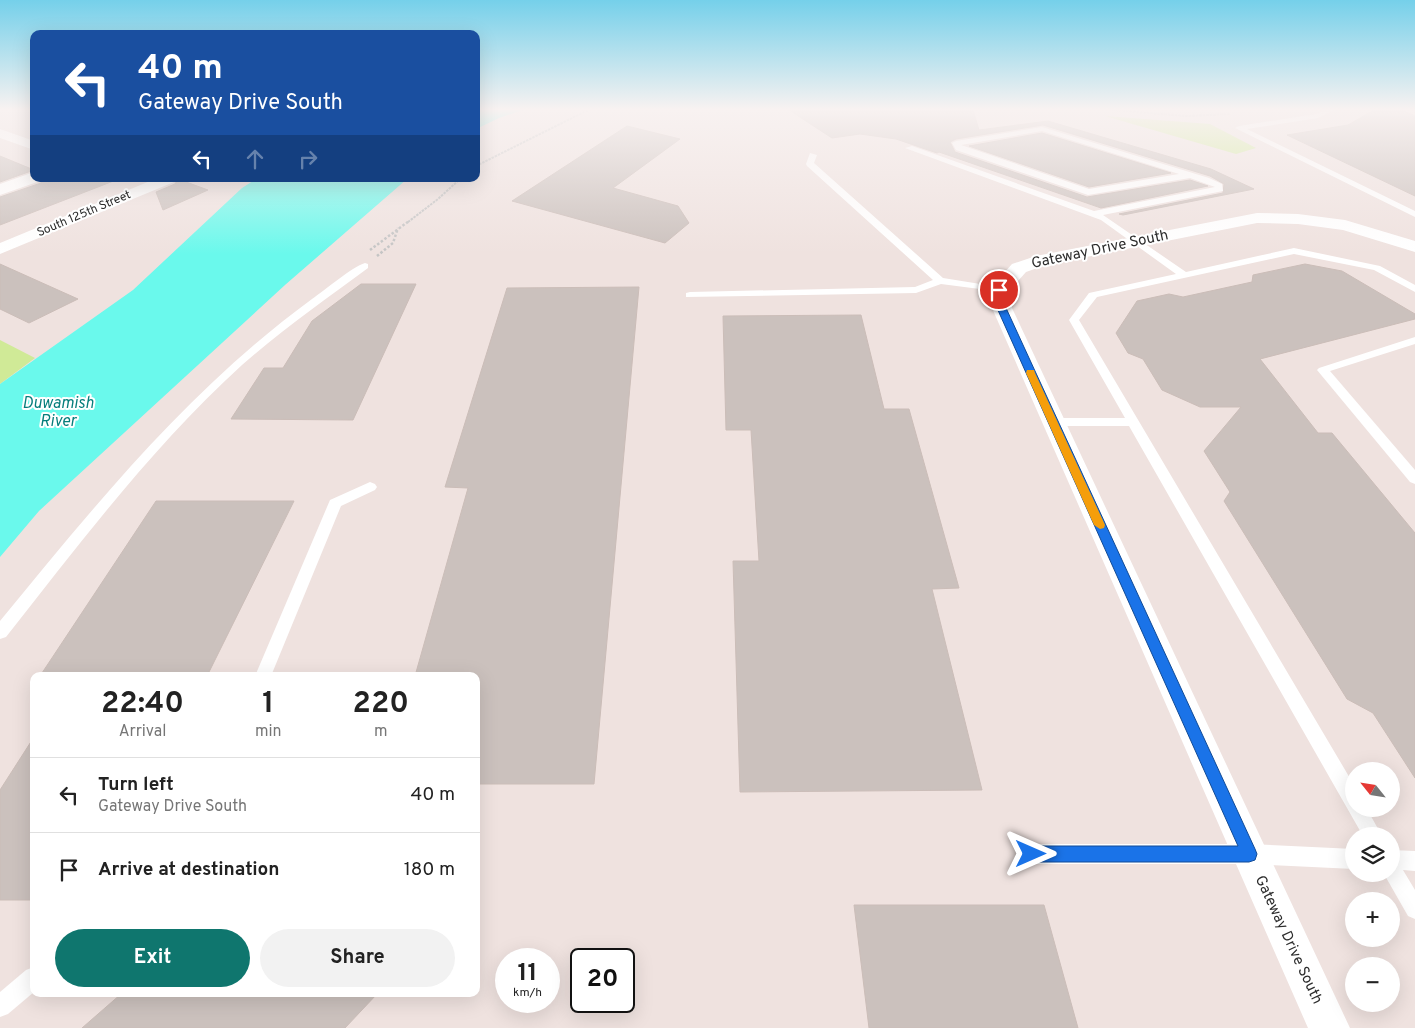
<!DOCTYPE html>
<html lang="en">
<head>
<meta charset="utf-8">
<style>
  :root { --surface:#fff; --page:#f2f2f2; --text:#222; --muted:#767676; --line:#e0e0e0; --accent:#0f766e }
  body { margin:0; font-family:Overpass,sans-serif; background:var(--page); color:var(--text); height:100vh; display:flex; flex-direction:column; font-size:19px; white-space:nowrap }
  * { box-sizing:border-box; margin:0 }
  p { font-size:16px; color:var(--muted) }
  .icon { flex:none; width:28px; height:28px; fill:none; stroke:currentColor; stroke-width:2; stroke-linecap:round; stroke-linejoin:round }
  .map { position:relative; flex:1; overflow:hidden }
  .drawer { position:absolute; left:30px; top:672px; width:450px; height:325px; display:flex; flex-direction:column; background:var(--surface); border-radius:10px; box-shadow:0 5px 20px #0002 }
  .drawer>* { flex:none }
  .hud { position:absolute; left:30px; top:30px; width:450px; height:152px; border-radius:10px; box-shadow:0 5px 20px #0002; background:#1a4fa0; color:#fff; overflow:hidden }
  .needle { width:32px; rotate:300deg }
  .fabs { position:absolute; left:1345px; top:762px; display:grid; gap:10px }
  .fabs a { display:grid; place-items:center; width:55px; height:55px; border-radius:50%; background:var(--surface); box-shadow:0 5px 20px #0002; font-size:25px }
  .speed { position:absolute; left:495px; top:948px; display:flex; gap:10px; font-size:25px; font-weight:700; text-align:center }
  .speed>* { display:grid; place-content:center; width:65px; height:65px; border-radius:50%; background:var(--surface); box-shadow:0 5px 20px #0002; line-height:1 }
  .speed small { font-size:12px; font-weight:400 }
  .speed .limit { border:2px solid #111; border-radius:8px; background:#fff; color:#111 }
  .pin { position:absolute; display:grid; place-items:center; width:42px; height:42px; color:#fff; margin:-21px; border:2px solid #fff; border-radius:50%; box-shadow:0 1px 5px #0007 }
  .me { position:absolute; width:55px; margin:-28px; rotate:90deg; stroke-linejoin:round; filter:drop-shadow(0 0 4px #0008) }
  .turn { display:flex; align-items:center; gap:18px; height:105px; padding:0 25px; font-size:22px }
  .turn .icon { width:65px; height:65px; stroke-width:2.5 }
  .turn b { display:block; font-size:35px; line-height:42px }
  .lanes { display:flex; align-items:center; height:48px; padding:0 25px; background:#0003; justify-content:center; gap:25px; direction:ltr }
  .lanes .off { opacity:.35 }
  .eta { display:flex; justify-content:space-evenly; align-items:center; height:85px; text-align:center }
  .eta b { font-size:30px; font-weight:700; line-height:35px }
  .button { display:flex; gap:10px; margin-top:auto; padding:10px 25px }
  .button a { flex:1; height:58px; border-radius:30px; background:var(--accent); color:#fff; font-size:20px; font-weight:700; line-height:58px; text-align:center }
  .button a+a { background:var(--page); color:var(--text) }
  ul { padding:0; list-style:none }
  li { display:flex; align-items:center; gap:15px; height:75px; padding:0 25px; border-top:1px solid var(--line) }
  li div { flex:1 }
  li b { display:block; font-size:19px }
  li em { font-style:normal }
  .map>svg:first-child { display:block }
  .green { fill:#d0ea97 }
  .water { fill:#6af9ec }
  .building { fill:#cbc1bd; stroke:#cbbdb8 }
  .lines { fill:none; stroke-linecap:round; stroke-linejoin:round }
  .path-far1 { stroke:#c4c4c4; stroke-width:2; stroke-dasharray:2.5 1; stroke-linecap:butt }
  .path { stroke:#c4c4c4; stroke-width:2.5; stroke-dasharray:2.5 2; stroke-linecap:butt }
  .lane { fill:#fff; fill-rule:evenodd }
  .street { fill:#fff; fill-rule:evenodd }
  .secondary { fill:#fff; fill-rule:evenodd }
  .route { fill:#1a73e8; stroke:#114b97 }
  .slow { fill:#f59e0b }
  .labels { text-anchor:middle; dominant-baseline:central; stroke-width:4; stroke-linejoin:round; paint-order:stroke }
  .far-street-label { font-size:12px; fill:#2d2d2d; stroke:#fff }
  .street-label { font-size:15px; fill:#2d2d2d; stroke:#fff }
  .water-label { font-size:16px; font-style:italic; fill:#067e7c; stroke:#fff }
</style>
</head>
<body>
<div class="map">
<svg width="1415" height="1028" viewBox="0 0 1415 1028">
  <rect width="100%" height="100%" fill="#efe2df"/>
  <!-- green -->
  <g class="green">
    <path d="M1105 116 1210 124 1256 148 1236 154Z"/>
    <path d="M0 340 35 358 0 384Z"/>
  </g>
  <!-- water -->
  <g class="water">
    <path d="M476 110H523L499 118 476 129Z"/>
    <path d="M256 179H407L285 285 39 511 0 557V384L133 290 242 188Z"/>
  </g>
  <!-- building -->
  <g class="building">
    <path d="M789 110H973L979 130 1048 121 1211 169 1254 189 1123 215 1119 214 1223 193 1224 184 1210 176 1043 125 956 139 950 142 955 152 1087 197 1190 180 1208 186 1101 208 939 152 937 153 896 139 860 134 832 138Z"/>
    <path d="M1374 110H1401L1415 116V196L1287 135 1348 125Z"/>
    <path d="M627 126 680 139 613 188 678 206 689 223 665 243 512 201Z"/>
    <path d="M1042 133 1171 173 1089 187 969 146Z"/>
    <path d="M0 156 34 170 0 182Z"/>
    <path d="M43 179H116V180L0 225V197L41 183Z"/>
    <path d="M178 179 208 190 163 210 156 192 175 184Z"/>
    <path d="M0 264 78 299 29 323 0 309Z"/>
    <path d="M1305 264 1342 271 1415 314V319L1260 359 1318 433H1332L1415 533V778L1373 713 1347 699 1224 501 1230 492 1204 451 1241 407H1200L1162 390 1143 359 1128 353 1116 333 1137 301 1169 294 1183 297 1252 282 1253 275Z"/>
    <path d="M361 284H416L353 420 231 419 264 368H283L312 321Z"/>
    <path d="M639 287 594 784H476V676H415L468 488 445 487 507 288Z"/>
    <path d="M861 315 884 409H909L959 588 932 589 982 790 740 792 733 561H759L751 430H726L723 316Z"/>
    <path d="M156 501H294L207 676H40Z"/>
    <path d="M34 737V900H0V790Z"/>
    <path d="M854 905H1044L1078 1028H869Z"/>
    <path d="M121 994H377L345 1028H82Z"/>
  </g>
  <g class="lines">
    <!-- path-far1 -->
    <g class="path-far1">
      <path d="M1112 110 1186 116 1230 114"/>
      <path d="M476 166 588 110"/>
      <path d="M408 222 438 199 460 179"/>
    </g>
    <!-- path -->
    <g class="path">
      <path d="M370 250 409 221"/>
      <path d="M377 256 393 243 398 228"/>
    </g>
    <!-- lane -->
    <g class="lane">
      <path d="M1324 110H1334L1318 118 1247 129 1415 211V217L1235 128 1239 126 1316 114Z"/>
      <path d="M1042 127 1209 178 1222 184 1223 191 1103 215 1186 272 1294 248 1380 266 1415 285V292L1374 270 1294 254 1097 297 1079 320 1354 785V809H1367L1382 836H1363L1129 426H1053L1047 422 1053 418H1125L1069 320 1089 293 1176 274 1101 220 905 148 912 146 1094 211 1215 187 1190 178 1088 195 956 150 952 143 956 141ZM1042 131 1179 174 1089 189 961 145Z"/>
      <path d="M810 153 817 155 814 163 943 278 999 287 1003 288V292L941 284 916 293 686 297V293L690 292 915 287 933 280 807 166 806 164Z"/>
      <path d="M365 263 368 264V268C326 299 282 330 242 365 153 446 80 543 6 637L0 639V621C96 504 189 389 312 299 325 290 352 267 365 263Z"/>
      <path d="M1415 337V344L1330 371 1415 470V484L1410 482 1317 370 1319 368Z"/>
      <path d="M370 482 375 484 377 487 375 490 341 506 271 676H255L330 500Z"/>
      <path d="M1031 844H1249L1354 849V869L1249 864H1031L1024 861 1021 854 1024 847Z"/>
      <path d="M1391 850 1415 851V871L1403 870 1415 890V919L1408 916 1384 874H1391Z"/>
      <path d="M34 967V992L8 1014 0 1017V992L26 970Z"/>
    </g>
    <!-- street -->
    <g class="street">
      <path d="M0 129 34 141V150L0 138Z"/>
      <path d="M155 179H176L174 182 0 254V243Z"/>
      <path d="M1257 213 1298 214 1345 220 1415 241V252L1343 230 1298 224 1257 223 1046 265 1026 272 1009 291 1012 308 1350 1028H1308L992 308 989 290 1012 264 1036 256Z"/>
    </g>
    <!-- secondary -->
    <path class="secondary" d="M34 172V179H41L40 181 0 195V184Z"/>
  </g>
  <!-- sky -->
  <linearGradient id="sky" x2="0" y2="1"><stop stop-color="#75d0ea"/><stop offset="0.43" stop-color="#f8f2f1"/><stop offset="1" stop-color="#f8f2f1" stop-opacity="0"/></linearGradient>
  <rect width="1415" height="254" fill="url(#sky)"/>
  <!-- route -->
  <path class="route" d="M996 288 1003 290 1006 308 1255 849 1257 854 1255 860 1249 862H1031L1026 860 1023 854 1026 848 1031 846H1238L997 308Z"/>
  <!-- slow -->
  <path class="slow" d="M1027 370H1034L1035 373 1105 525 1104 528 1100 529 1094 525 1026 373Z"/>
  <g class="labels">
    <!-- far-street labels -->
    <g class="far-street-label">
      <text transform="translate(84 214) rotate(-23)">South 125th Street</text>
    </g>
    <!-- street labels -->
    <g class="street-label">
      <text transform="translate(1100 250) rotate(-12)">Gateway Drive South</text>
      <text transform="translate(1288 940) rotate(65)">Gateway Drive South</text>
    </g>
    <!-- water labels -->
    <g class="water-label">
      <text x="58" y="404">Duwamish<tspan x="58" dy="18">River</tspan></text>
    </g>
  </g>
</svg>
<div class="fabs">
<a><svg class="needle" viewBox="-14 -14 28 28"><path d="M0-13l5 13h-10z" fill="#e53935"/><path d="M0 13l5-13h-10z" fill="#767676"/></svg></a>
<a><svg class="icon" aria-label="layers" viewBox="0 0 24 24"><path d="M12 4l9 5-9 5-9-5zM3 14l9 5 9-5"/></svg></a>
<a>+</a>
<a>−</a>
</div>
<div class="speed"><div>11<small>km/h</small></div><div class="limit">20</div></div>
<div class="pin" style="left:999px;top:290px;background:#d93025"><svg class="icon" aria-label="arrive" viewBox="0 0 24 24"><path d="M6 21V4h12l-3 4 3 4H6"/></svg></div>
<svg class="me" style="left:1031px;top:854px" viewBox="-20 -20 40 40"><path d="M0-17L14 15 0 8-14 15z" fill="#1a73e8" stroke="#fff" stroke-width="4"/></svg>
<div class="hud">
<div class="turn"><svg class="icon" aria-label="left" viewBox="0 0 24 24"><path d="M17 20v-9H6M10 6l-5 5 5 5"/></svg><div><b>40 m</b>Gateway Drive South</div></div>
<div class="lanes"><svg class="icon" aria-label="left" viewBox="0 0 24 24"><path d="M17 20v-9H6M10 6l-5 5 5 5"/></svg><svg class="icon off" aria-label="ahead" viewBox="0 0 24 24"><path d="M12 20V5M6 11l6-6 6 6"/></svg><svg class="icon off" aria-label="right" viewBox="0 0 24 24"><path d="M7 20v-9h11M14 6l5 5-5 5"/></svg></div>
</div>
<section class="drawer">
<div class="eta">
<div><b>22:40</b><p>Arrival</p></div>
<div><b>1</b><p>min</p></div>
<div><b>220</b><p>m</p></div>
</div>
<ul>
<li><svg class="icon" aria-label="left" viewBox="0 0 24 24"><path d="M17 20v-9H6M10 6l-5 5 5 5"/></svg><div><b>Turn left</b><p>Gateway Drive South</p></div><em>40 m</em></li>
<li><svg class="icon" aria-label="arrive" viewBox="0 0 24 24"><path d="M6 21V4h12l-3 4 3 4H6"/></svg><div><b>Arrive at destination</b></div><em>180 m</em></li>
</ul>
<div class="button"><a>Exit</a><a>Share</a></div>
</section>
</div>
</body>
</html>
